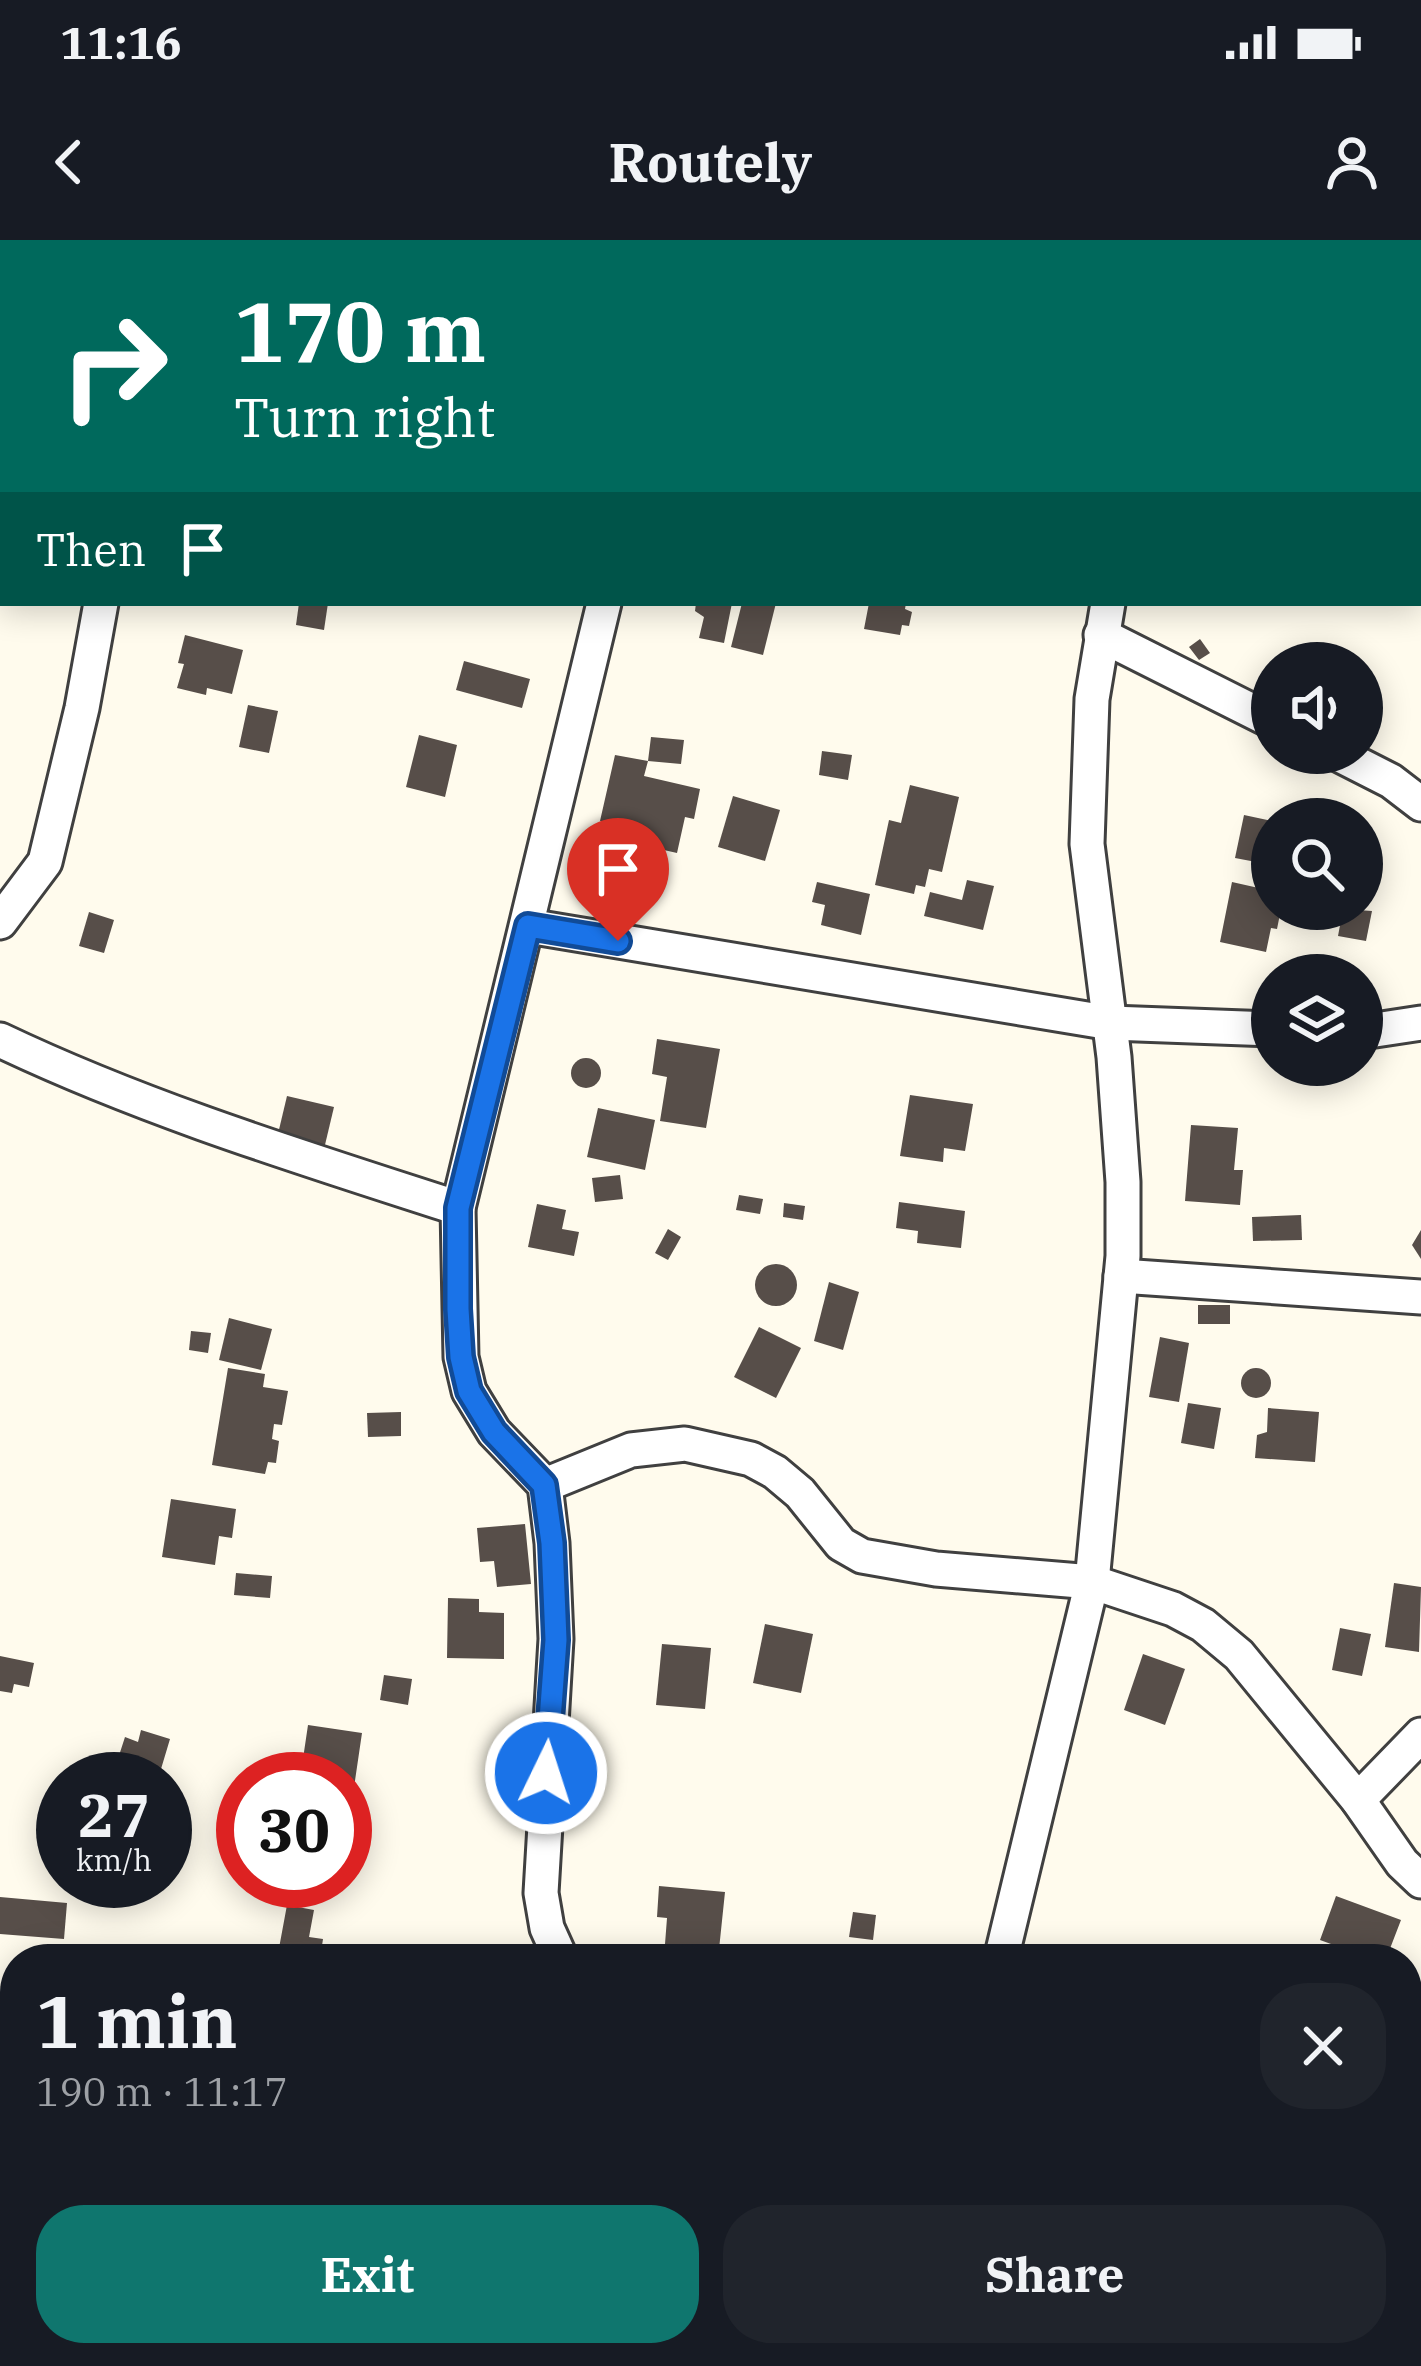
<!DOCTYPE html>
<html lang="en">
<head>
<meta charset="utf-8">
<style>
  :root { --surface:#171b24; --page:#20242c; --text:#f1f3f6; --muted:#9ea1a6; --accent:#0f766e }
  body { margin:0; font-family:"IBM Plex Serif",serif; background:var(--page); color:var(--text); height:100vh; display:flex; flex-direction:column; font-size:45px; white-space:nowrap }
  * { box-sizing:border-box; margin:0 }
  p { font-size:39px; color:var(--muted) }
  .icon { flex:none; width:66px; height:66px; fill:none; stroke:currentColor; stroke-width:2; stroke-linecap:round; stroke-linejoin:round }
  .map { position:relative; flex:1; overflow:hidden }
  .sheet { position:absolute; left:0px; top:1704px; width:1422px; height:423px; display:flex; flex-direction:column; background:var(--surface); border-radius:48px 48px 0 0; box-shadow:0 6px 30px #0003 }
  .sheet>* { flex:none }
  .banner { position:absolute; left:0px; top:0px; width:1422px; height:366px; box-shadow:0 6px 30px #0003; background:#00695c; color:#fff; overflow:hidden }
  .buttons { position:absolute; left:1251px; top:402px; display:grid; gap:24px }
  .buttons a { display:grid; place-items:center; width:132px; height:132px; border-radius:50%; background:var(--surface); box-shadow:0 6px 30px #0003; font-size:60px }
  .speed { position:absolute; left:36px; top:1512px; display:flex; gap:24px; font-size:60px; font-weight:700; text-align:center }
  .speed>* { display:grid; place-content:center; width:156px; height:156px; border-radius:50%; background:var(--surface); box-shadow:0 6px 30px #0003; line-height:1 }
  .speed small { font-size:30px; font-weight:400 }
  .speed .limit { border:18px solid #d22; background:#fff; color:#111 }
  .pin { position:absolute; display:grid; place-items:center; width:102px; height:102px; color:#fff; margin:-123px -51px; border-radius:50% 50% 50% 0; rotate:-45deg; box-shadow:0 0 12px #0007 }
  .pin .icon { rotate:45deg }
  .me { position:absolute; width:132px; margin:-66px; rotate:4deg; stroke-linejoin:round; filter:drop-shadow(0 0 9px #0008) }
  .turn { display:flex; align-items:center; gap:42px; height:252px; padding:0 36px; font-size:54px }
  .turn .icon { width:156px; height:156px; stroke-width:2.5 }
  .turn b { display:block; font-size:84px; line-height:102px }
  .then { display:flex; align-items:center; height:114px; padding:0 36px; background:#0003; gap:24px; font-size:45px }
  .round { display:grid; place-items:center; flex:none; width:126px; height:126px; border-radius:48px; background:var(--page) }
  .summary { display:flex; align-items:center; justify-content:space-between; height:204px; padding:0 36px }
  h1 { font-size:72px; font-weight:800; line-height:90px }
  .primary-button { display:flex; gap:24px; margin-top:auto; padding:24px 36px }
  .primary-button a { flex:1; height:138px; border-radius:48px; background:var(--accent); color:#fff; font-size:48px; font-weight:800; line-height:138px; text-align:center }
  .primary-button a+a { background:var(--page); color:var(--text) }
  .status { display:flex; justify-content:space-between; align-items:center; height:84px; padding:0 60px; background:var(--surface); direction:ltr }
  .status svg { height:33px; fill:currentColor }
  header { display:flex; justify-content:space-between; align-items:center; height:156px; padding:0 36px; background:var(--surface); font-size:54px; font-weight:800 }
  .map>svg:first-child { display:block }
  .building { fill:#574e49 }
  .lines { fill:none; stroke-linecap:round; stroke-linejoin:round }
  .street-casing { stroke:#404040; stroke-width:39 }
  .street { stroke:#fff; stroke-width:33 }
  .route-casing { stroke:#114b97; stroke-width:30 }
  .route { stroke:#1a73e8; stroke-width:21 }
</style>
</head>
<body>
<div class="status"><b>11:16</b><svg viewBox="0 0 49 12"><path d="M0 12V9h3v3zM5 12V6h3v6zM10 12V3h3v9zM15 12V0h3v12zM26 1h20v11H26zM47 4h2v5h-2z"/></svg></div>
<header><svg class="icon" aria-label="back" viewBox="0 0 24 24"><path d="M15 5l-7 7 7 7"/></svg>Routely<svg class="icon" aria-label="person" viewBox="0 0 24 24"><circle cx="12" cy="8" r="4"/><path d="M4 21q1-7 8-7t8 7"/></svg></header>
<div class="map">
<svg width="1421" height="2126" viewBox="0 0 1421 2126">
  <rect width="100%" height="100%" fill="#fffbed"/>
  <!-- building -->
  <g class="building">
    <path d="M299 363H328L324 390 296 385Z"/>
    <path d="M696 363H732L724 403 699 398 704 377 695 371Z"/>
    <path d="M742 363H776L763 415 731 407Z"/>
    <path d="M869 363H906L905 369 912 372 909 386 902 385 900 395 864 389Z"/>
    <path d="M185 395 243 410 232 454 207 448 206 455 177 448 184 424 178 423Z"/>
    <path d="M1200 399 1210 413 1199 420 1189 407Z"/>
    <path d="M464 421 530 439 522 468 456 450Z"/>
    <path d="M248 465 278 471 269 513 239 507Z"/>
    <path d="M419 495 457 505 445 557 406 547Z"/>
    <path d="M651 497 684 500 681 524 648 521Z"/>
    <path d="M822 511 852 515 848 540 819 535Z"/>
    <path d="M615 515 648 521 644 536 700 549 694 579 685 577 677 613 633 603 636 589 600 581Z"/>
    <path d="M910 545 959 557 942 632 929 629 925 647 916 645 914 654 875 645 889 580 901 583Z"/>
    <path d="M733 556 780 570 765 621 718 607Z"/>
    <path d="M1244 575 1272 581V625L1235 618Z"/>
    <path d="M967 640 994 646 983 690 924 676 930 652 962 660Z"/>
    <path d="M817 642 870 654 861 695 821 685 825 665 812 662Z"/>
    <path d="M1232 642 1272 651V669H1281L1277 689 1271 688 1266 712 1220 702Z"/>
    <path d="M1343 669 1372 671 1366 701 1338 696Z"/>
    <path d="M89 672 114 680 104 713 79 706Z"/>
    <path d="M657 799 720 809 706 888 660 881 667 837 652 834Z"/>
    <circle cx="586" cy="833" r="15"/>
    <path d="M910 855 973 864 965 911 944 908 943 922 900 916Z"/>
    <path d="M287 856 334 867 324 909 277 898Z"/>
    <path d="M598 868 655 880 645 930 587 917Z"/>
    <path d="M1191 885 1238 888 1234 930H1243L1240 965 1185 961Z"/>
    <path d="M620 935 623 959 595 962 592 938Z"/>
    <path d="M739 955 763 959 760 974 736 970Z"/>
    <path d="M899 962 965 971 961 1008 917 1003 918 991 896 988Z"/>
    <path d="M784 963 805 966 803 980 783 977Z"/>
    <path d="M537 964 566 970 562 989 579 992 574 1016 528 1007Z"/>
    <path d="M1301 975 1302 1000 1253 1001 1252 977Z"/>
    <path d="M668 989 681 997 668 1020 655 1013Z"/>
    <path d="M1421 990V1019L1412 1005Z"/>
    <circle cx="776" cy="1045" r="21"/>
    <path d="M829 1042 859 1052 843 1110 814 1101Z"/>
    <rect x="1198" y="1065" width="32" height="19"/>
    <path d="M229 1078 272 1089 261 1130 219 1120Z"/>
    <path d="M759 1087 801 1108 776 1158 734 1137Z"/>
    <path d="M191 1091 211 1093 208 1113 189 1110Z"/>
    <path d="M1160 1097 1189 1103 1179 1162 1149 1157Z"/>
    <path d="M228 1128 265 1134 263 1147 288 1151 282 1185 274 1184 272 1199 279 1201 276 1223 268 1222 265 1234 212 1225Z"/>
    <circle cx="1256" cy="1143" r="15"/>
    <path d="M1188 1163 1221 1168 1214 1209 1181 1203Z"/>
    <path d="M1268 1168 1319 1172 1315 1222 1255 1218 1257 1195 1267 1192Z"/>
    <path d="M401 1172V1196L368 1197 367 1173Z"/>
    <path d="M171 1259 236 1269 232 1298 219 1296 215 1325 162 1317Z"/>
    <path d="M525 1284 531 1344 497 1347 494 1321 480 1322 477 1288Z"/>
    <path d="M236 1333 272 1336 270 1358 234 1355Z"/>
    <path d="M1394 1343 1421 1347 1419 1412 1385 1407Z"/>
    <path d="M448 1358 479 1359V1372L504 1373V1419L447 1418Z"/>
    <path d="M765 1384 813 1394 801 1453 753 1443Z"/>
    <path d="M1340 1388 1371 1394 1362 1436 1332 1430Z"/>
    <path d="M662 1404 711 1408 705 1469 656 1465Z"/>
    <path d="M1143 1414 1185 1429 1165 1485 1124 1470Z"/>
    <path d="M0 1416 34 1423 29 1447 14 1444 12 1453 0 1451Z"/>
    <path d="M384 1435 412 1439 408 1465 380 1460Z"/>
    <path d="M308 1485 362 1493 352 1561 345 1560V1539H300Z"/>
    <path d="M141 1490 170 1499 158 1539H126L127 1535 114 1531 125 1497 138 1502Z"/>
    <path d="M659 1646 725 1652 718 1719 664 1717 667 1678 657 1677Z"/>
    <path d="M1336 1656 1401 1680 1386 1719H1350L1353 1712 1320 1700Z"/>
    <path d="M0 1657 67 1663 64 1699 0 1694Z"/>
    <path d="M287 1665 314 1670 309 1697 323 1699 320 1719H277Z"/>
    <path d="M853 1672 876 1675 873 1700 849 1697Z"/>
    <path d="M1198 1706 1235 1718V1719H1194Z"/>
    <path d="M72 2112H83L117 2126H66Z"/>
    <path d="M418 2112H465L473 2126H427Z"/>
    <path d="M763 2118 799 2123 798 2126H761Z"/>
  </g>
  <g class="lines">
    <defs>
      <g id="street">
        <path d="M565 0 575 3"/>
        <path d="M1222 0 1226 3"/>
        <path d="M155 3V0"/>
        <path d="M673 3V0"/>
        <path d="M1419 215 1421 217"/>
        <path d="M1101 395 1272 481"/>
        <path d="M1336 513 1391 541 1421 564"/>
        <path d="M0 682 45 622 82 468 101 363"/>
        <path d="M528 686 1111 783 1272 789"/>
        <path d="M1362 792 1421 783"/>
        <path d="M0 800C147 870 304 918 458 968"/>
        <path d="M1121 1036 1421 1057"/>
        <path d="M545 1245 631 1210 685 1204 751 1219 775 1232 800 1253 841 1304 862 1316 936 1329 1092 1342 1173 1369 1203 1385 1239 1415 1358 1560 1402 1623 1421 1641"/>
        <path d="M1358 1560 1421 1495"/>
        <path d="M561 1719 547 1688 541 1653 556 1399 552 1303 545 1245 494 1192 469 1151 461 1117 458 968 604 363"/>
        <path d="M1001 1719 1092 1342 1123 1016V942L1114 817 1087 604 1092 459 1108 363"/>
        <path d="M683 2112V2126"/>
        <path d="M1202 2112 1222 2126"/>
        <path d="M0 2125 15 2102"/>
        <path d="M916 2126 919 2112"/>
      </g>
    </defs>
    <!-- street casing -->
    <use href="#street" class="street-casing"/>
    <!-- street -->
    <use href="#street" class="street"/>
  </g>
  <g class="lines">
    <defs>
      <path id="route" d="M546 1533 556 1400 552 1303 544 1245 494 1192 469 1151 461 1117 458 1069V968L528 686 618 701"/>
    </defs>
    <!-- route casing -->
    <use href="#route" class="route-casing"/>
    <!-- route -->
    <use href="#route" class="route"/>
  </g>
</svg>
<div class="buttons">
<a><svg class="icon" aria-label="sound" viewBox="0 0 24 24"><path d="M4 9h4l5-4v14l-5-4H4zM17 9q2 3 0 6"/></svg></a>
<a><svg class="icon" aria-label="search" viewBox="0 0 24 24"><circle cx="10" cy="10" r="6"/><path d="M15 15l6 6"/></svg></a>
<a><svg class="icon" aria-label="layers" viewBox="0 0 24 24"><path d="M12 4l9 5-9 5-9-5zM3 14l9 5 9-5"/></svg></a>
</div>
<div class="speed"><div>27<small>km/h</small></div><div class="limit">30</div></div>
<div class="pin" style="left:618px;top:701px;background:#d93025"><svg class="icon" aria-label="arrive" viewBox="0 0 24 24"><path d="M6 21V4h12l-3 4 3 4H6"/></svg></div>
<svg class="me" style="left:546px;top:1533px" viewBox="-20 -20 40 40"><circle r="17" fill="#1a73e8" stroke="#fff" stroke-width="3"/><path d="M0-11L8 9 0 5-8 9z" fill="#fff"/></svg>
<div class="banner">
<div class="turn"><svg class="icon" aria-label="right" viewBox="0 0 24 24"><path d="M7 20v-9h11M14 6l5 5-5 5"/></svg><div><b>170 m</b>Turn right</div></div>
<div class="then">Then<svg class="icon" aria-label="arrive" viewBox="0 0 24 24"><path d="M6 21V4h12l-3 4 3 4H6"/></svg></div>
</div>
<section class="sheet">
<div class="summary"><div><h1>1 min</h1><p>190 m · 11:17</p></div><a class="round"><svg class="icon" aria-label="close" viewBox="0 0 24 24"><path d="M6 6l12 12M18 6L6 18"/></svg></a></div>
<div class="primary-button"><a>Exit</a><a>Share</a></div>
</section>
</div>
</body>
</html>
